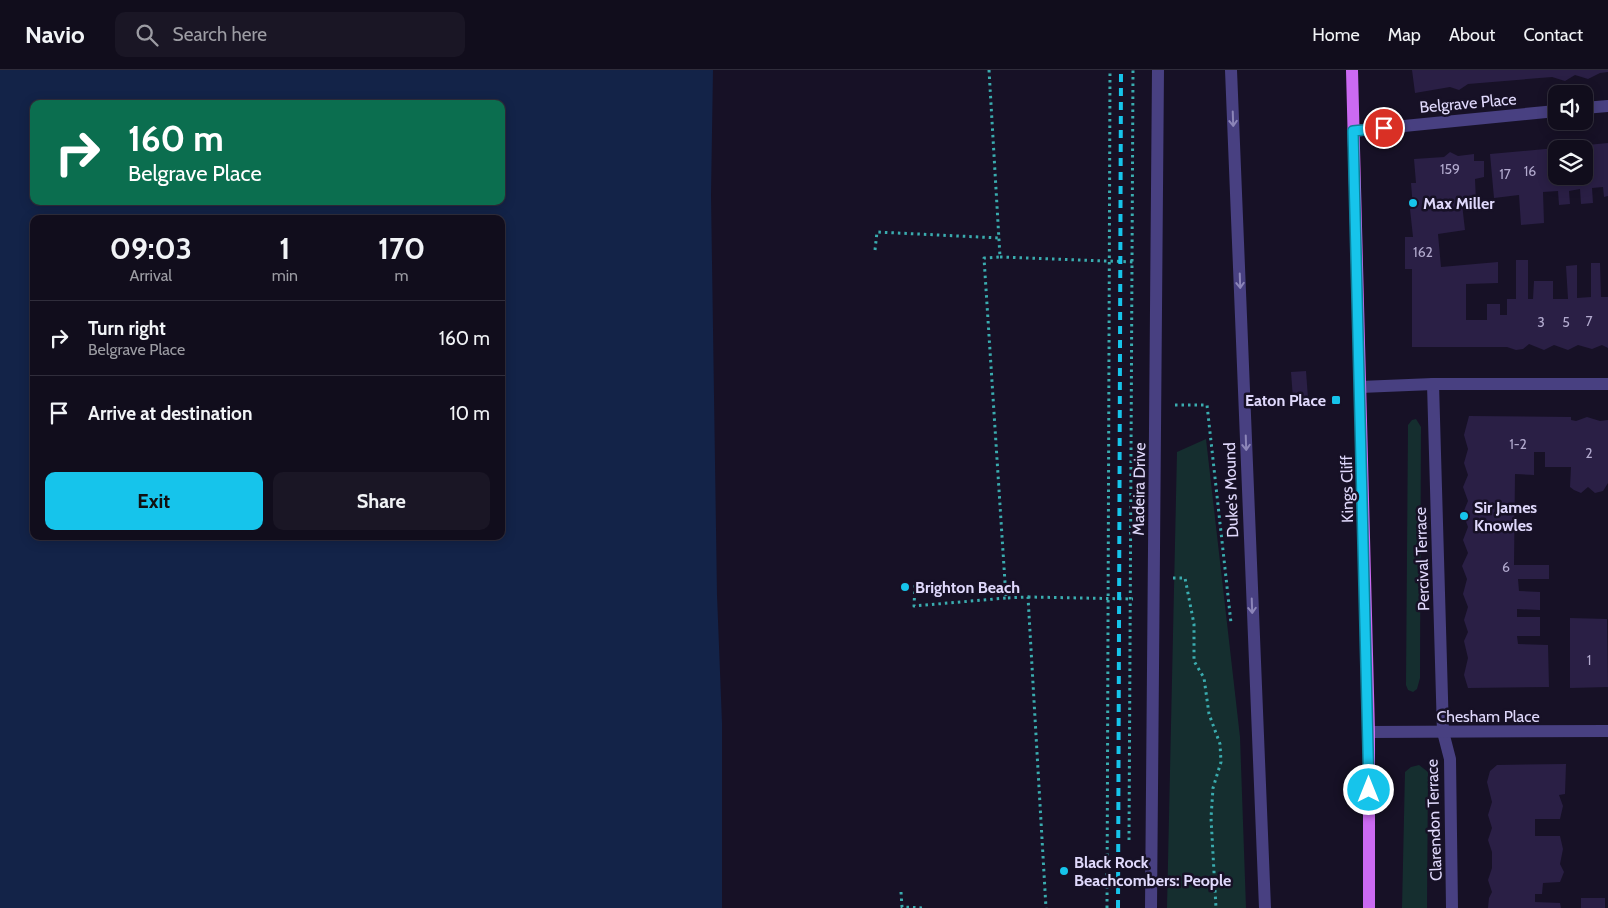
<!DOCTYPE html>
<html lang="en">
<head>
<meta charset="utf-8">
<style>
  :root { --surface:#110d1c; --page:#1a1625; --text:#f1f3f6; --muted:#9c9ca3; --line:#302d3b; --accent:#16c4eb }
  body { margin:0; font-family:Cabin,sans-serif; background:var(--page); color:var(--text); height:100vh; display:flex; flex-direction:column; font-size:19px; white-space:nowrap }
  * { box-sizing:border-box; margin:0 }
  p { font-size:16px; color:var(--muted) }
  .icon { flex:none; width:28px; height:28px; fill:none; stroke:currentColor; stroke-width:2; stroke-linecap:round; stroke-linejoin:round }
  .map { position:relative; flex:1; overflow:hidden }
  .sheet { position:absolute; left:30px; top:145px; width:475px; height:325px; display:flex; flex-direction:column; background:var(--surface); border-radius:10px; box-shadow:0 2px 12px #0003,0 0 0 1px var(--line) }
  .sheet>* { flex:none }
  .guide { position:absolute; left:30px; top:30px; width:475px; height:105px; border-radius:10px; box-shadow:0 2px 12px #0003,0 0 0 1px var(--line); background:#0b6e4f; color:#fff; overflow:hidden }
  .fabs { position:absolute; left:1548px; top:15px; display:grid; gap:10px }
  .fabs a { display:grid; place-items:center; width:45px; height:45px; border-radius:10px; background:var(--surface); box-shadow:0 2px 12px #0003,0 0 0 1px var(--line); font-size:25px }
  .pin { position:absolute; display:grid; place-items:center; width:42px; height:42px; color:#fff; margin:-21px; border:2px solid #fff; border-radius:50%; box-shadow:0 1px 5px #0007 }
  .me { position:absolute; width:55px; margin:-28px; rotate:0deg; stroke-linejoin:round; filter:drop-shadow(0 0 4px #0008) }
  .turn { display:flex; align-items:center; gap:18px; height:105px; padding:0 15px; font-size:22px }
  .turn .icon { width:65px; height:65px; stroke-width:2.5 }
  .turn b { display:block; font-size:35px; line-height:42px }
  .eta { display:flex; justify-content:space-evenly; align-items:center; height:85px; text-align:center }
  .eta b { font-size:30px; font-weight:700; line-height:35px }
  .primary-button { display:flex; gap:10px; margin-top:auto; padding:10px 15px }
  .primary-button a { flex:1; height:58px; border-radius:10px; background:var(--accent); color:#111; font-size:20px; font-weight:700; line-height:58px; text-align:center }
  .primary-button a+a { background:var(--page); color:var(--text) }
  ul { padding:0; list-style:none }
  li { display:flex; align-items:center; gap:15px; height:75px; padding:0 15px; border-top:1px solid var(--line) }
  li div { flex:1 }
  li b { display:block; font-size:19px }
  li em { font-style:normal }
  header { display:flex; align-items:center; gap:30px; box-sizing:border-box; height:70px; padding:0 25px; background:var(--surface); border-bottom:1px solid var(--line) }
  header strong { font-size:24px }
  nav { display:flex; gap:28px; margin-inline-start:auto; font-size:18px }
  .search { width:350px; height:45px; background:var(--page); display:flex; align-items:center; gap:12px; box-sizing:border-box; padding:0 18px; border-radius:10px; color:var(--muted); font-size:19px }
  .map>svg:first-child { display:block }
  .green { fill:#152e2f }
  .water { fill:#132348; fill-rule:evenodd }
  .building { fill:#2a1f45 }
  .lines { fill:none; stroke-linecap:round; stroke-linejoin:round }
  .path { stroke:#3aacaf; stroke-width:3; stroke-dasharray:2.5 4; stroke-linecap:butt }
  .minor { stroke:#484081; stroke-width:12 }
  .primary { stroke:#cb6af2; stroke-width:12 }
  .rail { stroke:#16c4eb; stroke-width:4; stroke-dasharray:8 6; stroke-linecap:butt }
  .oneway { stroke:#8c85b8 }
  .route-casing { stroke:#0e7f99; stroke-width:12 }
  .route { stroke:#16c4eb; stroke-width:9 }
  .poi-dot { fill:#16c4eb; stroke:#171126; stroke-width:2 }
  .labels { text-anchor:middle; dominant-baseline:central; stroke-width:5; stroke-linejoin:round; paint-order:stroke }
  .number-label { font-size:14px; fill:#b2aace }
  .street-label { font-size:16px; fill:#e0d9fc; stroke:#171126 }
  .poi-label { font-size:16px; font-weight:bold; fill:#e0d9fc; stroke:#171126; text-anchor:start }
</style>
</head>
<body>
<header>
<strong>Navio</strong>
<div class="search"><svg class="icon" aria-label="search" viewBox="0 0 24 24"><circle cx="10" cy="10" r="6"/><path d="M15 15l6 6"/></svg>Search here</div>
<nav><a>Home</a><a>Map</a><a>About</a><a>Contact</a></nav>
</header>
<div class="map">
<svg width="1608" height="838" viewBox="0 0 1608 838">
  <rect width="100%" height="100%" fill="#171126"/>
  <!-- green -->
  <g class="green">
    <path d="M1416 349 1421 357 1420 608 1417 619 1413 622 1408 620 1406 615 1408 355 1412 350Z"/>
    <path d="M1206 369 1240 667 1246 838H1167L1177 382Z"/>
    <path d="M1419 695 1428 702 1427 838H1402L1405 702 1411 697Z"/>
  </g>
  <!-- water -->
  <path class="water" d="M0 0H713L711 125 717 525 722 653V838H0ZM34 34H501V131H34ZM34 149H501V466H34Z"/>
  <!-- building -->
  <g class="building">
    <path d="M1412 0H1608V2L1600 3 1588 9 1575 5 1565 11 1552 7 1468 14 1459 20 1450 17 1415 23Z"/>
    <path d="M1608 73V126L1604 127 1603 117 1592 118 1593 133 1581 134 1580 119 1569 121 1570 134 1559 135 1558 121 1543 122 1544 153 1521 155 1519 125 1494 128 1490 84 1556 78V106H1584V79L1566 77Z"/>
    <path d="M1450 82 1458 86 1474 84V91H1484V107L1475 109 1476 132 1462 134 1465 160 1438 164 1441 197 1498 192V213L1466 214V250H1487V234H1500V245H1507V229H1516V190H1528V229H1533L1534 211H1553V229H1568L1566 196 1577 195V228L1591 227V193H1600L1601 227H1608V278L1602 275 1592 279 1578 275 1568 280 1554 275 1544 280 1529 274 1523 279 1516 280 1507 277H1412V199H1405V167H1413L1410 139 1413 138 1411 113H1416L1414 89 1444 87Z"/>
    <path d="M1306 301 1308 328 1293 329 1291 302Z"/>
    <path d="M1469 346 1571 347V350L1576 351 1587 347 1600 351 1608 350V413L1603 421 1595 423 1588 417 1581 423 1574 420 1570 417 1571 397H1545V382H1534V405L1515 404 1514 495H1549V509H1518L1519 521 1540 522V540L1517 539V547H1540V566H1517L1518 574 1548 575 1549 617 1468 618 1464 605 1468 588 1464 571 1468 562 1464 550 1468 537 1463 524 1467 509 1462 496 1468 483 1463 470 1468 457 1463 443 1468 431 1463 417 1468 405 1464 393 1468 379 1464 365Z"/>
    <path d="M1570 548 1607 549 1608 617 1570 618Z"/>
    <path d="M1566 694 1565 724 1559 725 1563 736 1560 749H1535V766H1560L1563 779 1560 794 1564 802 1560 812 1543 813 1542 824H1535V832L1560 833 1561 838H1488L1489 828 1492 822 1488 810 1492 798V782L1488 770 1492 758 1488 745 1492 732 1487 712 1490 701 1497 695Z"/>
    <rect x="1581" y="828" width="24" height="10"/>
  </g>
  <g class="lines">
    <!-- path -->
    <g class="path">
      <path d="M989 0 1000 187 984 188 1006 528 1028 527 1046 838"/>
      <path d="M875 180 877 162 999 168"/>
      <path d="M1000 187 1134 192"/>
      <path d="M1175 335H1207L1231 553"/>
      <path d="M1173 508H1185L1194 554V591L1204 608 1209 644 1220 674 1221 692 1213 718 1211 748 1216 838"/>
      <path d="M915 515 914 536 1006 528"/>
      <path d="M1028 527 1133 529"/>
      <path d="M1129 770 1133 0"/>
      <path d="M901 822 902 837 924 838"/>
      <path d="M1107 838 1110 0"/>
    </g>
    <!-- minor -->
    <g class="minor">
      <path d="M1231 0 1265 838"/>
      <path d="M1584 38 1608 36"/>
      <path d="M1353 61 1556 41"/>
      <path d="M1433 314 1443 662 1450 689 1452 838"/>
      <path d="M1360 317 1433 314H1608"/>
      <path d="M1369 662 1608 661"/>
      <path d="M1151 838 1158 0"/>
    </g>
    <!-- primary -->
    <path class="primary" d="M1352 0 1369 662V838"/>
    <!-- rail -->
    <path class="rail" d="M1118 838 1121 0"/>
  </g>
  <!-- one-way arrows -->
  <defs><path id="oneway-shaft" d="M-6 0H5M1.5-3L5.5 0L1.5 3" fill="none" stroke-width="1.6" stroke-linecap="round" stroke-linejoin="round" transform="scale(1.25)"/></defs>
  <g class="oneway">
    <use href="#oneway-shaft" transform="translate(1233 49) rotate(88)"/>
    <use href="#oneway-shaft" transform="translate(1240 211) rotate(88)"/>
    <use href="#oneway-shaft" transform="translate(1246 373) rotate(88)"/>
    <use href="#oneway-shaft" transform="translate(1252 536) rotate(88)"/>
  </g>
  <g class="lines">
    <defs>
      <path id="route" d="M1369 720 1353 61 1384 58"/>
    </defs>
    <!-- route casing -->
    <use href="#route" class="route-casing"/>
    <!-- route -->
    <use href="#route" class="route"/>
  </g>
  <!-- markers -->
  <g class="poi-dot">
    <circle cx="1413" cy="133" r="5"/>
    <rect x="1331" y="325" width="10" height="10" rx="2.5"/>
    <circle cx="1464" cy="446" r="5"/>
    <circle cx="905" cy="517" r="5"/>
    <circle cx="1064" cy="801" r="5"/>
  </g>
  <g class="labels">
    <!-- number labels -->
    <g class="number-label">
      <text x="1450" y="99">159</text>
      <text x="1530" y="101">16</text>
      <text x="1505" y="104">17</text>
      <text x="1423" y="182">162</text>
      <text x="1589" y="251">7</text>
      <text x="1541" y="252">3</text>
      <text x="1566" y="252">5</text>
      <text x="1518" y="374">1-2</text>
      <text x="1589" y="383">2</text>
      <text x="1506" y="497">6</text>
      <text x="1589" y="590">1</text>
    </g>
    <!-- street labels -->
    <g class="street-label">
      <text transform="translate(1468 33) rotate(-5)">Belgrave Place</text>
      <text transform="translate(1139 419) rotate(-89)">Madeira Drive</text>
      <text transform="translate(1347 419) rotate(-91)">Kings Cliff</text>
      <text transform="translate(1231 420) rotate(-92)">Duke's Mound</text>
      <text transform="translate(1422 489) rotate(-92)">Percival Terrace</text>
      <text x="1488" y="646">Chesham Place</text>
      <text transform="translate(1434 750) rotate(-92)">Clarendon Terrace</text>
    </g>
    <!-- poi labels -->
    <g class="poi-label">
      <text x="1423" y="133">Max Miller</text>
      <text x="1326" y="330" text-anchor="end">Eaton Place</text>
      <text x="1474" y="437">Sir James<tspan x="1474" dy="18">Knowles</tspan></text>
      <text x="915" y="517">Brighton Beach</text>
      <text x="1074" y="792">Black Rock<tspan x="1074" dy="18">Beachcombers: People</tspan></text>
    </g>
  </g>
</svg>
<div class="fabs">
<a><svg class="icon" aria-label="sound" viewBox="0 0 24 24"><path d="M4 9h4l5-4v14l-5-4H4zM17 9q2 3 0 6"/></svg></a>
<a><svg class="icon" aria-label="layers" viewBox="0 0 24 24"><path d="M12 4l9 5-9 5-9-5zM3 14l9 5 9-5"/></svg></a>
</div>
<div class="pin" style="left:1384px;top:58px;background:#d93025"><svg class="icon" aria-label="arrive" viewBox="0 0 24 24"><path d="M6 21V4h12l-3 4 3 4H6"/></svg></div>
<svg class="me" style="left:1369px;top:720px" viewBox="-20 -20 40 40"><circle r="17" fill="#16c4eb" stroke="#fff" stroke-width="3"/><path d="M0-11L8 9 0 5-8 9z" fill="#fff"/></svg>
<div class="guide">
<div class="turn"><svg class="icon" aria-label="right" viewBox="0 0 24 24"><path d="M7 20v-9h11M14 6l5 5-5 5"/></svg><div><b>160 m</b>Belgrave Place</div></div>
</div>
<section class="sheet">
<div class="eta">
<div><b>09:03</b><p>Arrival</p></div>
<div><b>1</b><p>min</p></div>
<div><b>170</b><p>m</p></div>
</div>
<ul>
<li><svg class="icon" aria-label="right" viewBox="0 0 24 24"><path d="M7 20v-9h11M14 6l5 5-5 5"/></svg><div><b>Turn right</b><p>Belgrave Place</p></div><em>160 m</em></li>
<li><svg class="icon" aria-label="arrive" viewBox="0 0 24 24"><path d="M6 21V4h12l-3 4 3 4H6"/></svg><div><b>Arrive at destination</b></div><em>10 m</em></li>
</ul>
<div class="primary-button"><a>Exit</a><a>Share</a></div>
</section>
</div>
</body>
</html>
